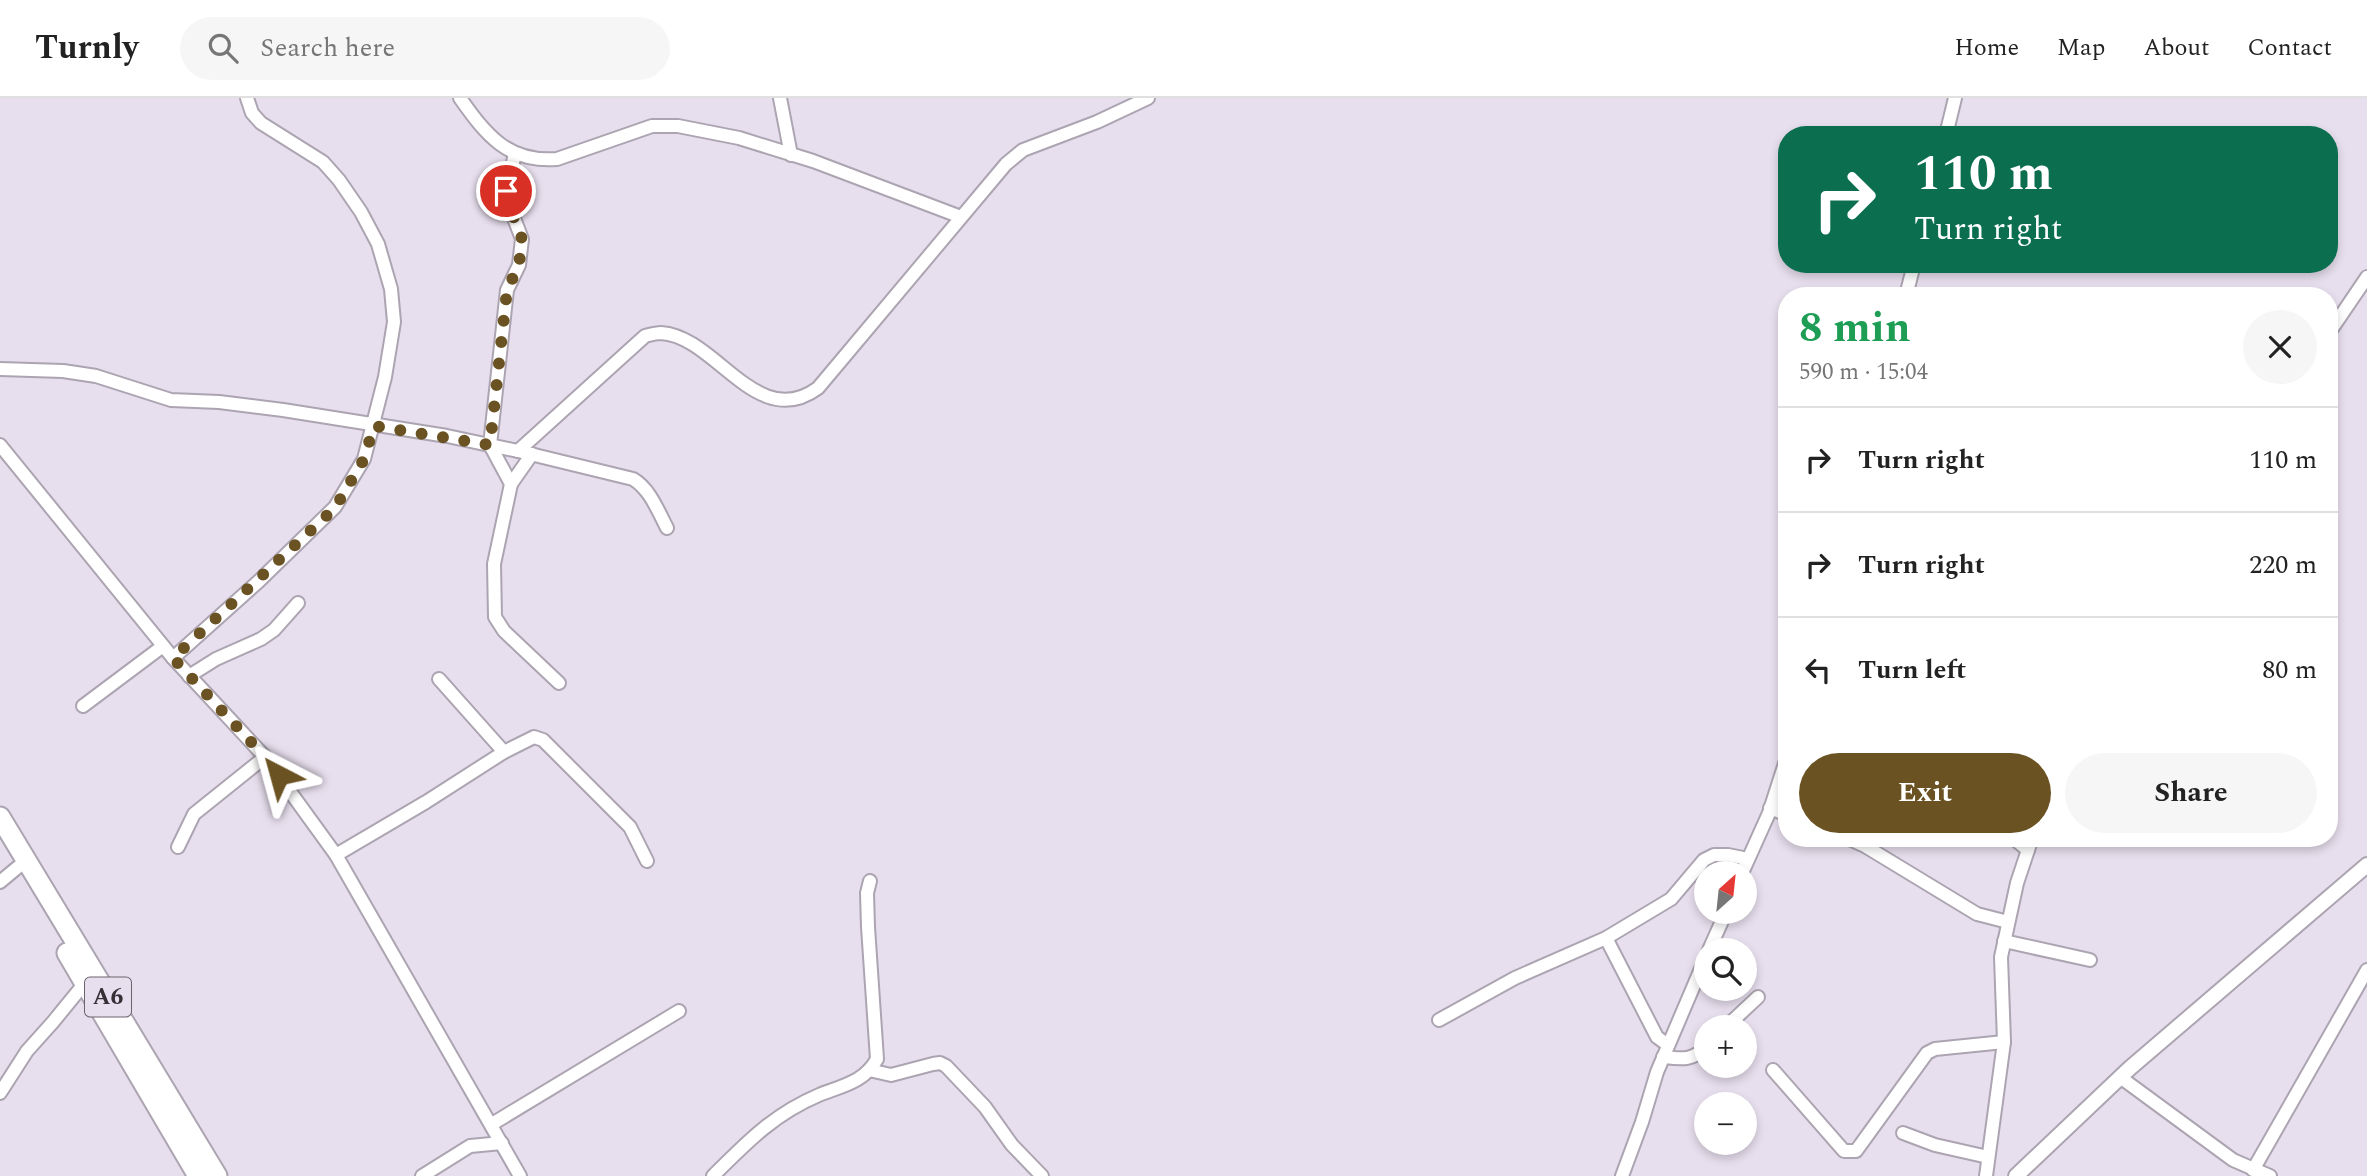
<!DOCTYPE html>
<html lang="en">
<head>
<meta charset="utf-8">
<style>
  :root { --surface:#fff; --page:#f6f6f6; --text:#222; --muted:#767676; --line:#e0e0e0; --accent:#6a5223 }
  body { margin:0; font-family:Spectral,serif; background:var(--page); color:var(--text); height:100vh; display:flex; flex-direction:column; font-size:26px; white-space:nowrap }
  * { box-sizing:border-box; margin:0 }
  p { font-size:23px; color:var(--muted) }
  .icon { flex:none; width:38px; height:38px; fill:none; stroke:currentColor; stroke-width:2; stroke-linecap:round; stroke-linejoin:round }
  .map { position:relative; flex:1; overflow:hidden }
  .side { position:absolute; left:1778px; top:189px; width:560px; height:560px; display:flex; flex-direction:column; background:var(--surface); border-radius:28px; box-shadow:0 4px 10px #0003 }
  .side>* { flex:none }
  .top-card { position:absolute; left:1778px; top:28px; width:560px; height:147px; border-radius:28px; box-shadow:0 4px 10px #0003; background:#0b6e4f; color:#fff; overflow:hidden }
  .needle { width:46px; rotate:27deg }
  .buttons { position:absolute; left:1694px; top:763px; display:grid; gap:14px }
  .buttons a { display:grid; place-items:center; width:63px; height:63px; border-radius:50%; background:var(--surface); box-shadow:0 4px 10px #0003; font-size:35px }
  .pin { position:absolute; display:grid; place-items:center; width:60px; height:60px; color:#fff; margin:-30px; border:4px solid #fff; border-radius:50%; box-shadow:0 2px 7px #0007 }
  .me { position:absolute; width:77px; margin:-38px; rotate:321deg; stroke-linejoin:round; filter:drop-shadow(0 0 5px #0008) }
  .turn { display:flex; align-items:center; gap:24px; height:147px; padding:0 21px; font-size:32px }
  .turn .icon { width:91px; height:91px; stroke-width:2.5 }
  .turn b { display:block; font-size:49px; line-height:60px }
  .round { display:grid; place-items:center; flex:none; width:74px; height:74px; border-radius:37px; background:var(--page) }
  .headline { display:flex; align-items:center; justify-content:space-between; height:119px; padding:0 21px }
  h1 { font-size:42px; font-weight:700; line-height:52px; color:#1e9e55 }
  .button { display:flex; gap:14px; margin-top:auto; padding:14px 21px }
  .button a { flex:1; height:80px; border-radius:42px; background:var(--accent); color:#fff; font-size:28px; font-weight:700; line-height:80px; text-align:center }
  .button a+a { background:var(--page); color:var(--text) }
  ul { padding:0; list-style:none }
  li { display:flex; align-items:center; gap:21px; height:105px; padding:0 21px; border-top:2px solid var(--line) }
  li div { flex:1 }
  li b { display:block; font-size:26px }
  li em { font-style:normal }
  header { display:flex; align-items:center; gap:42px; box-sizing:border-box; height:98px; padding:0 35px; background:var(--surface); border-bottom:2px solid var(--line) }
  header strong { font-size:33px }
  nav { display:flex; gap:38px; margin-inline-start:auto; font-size:24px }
  .search { width:490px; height:63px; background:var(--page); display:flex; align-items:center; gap:18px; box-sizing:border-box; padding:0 24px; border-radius:38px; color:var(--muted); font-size:26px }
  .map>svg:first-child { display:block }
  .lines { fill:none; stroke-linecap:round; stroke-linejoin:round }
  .minor-casing { stroke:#aca4b1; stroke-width:16 }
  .tertiary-casing { stroke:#aca4b1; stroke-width:18 }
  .trunk-casing { stroke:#aca4b1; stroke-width:23 }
  .minor { stroke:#fff; stroke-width:12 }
  .tertiary { stroke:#fff; stroke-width:14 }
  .trunk { stroke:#fff; stroke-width:19 }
  .route { stroke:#6a5223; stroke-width:12; stroke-dasharray:0 21.6 }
  .labels { text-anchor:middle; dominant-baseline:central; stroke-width:7; stroke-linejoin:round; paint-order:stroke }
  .shield { fill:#e8dfee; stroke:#6a646d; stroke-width:2 }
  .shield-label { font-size:23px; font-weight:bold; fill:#343036 }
</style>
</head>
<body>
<header>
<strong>Turnly</strong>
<div class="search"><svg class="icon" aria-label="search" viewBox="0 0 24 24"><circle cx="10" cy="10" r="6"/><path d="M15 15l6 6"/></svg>Search here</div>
<nav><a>Home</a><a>Map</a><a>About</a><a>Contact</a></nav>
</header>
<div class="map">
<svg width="2367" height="1078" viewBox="0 0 2367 1078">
  <rect width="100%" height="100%" fill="#e8dfee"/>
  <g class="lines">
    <defs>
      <g id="minor">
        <path d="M460 0C486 37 508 65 557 61L652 28H678L739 40 813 63 961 119"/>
        <path d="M780 0 791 57"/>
        <path d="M1946 37 1955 0"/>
        <path d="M515 56 506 93 512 115 522 141 519 167 507 192 490 347 511 386 494 466 495 519 504 533 559 585"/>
        <path d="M1906 198 1914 166"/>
        <path d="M2329 235 2367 179"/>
        <path d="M0 271 63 273 96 278 171 302 219 304 283 312 447 338 518 353 633 381C650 391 658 413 667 430"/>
        <path d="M0 347 173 560 265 659 336 757 520 1078"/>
        <path d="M518 353 645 238C649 237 656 235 661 235 716 238 757 335 818 290L1006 66 1023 52 1097 24 1148 0"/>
        <path d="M511 386 532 356"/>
        <path d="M173 560 259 483 335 409 364 361 385 279 394 224 391 191 378 146 361 114 339 82 323 64 261 25 252 15 247 0"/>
        <path d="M189 578 216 561 261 541 274 532 298 505"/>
        <path d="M439 581 504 654"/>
        <path d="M83 608 163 548"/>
        <path d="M1770 710 1787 717"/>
        <path d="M1847 740 1865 748 1977 816 2008 824"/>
        <path d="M2013 740 2028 752"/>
        <path d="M178 749 194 716 265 659"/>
        <path d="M336 757 426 704 504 654 534 639 543 642 630 729 647 763"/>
        <path d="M1742 775 1769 715 1787 659"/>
        <path d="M0 784 18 769"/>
        <path d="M1606 840 1657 939 1668 947"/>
        <path d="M2004 843 2090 862"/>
        <path d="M1709 852 1726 814"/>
        <path d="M1439 922 1515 880 1606 840 1671 801 1704 762 1714 757H1728L1748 761"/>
        <path d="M1726 929 1758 899"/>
        <path d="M1663 959C1682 961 1692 963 1706 949"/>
        <path d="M869 972 891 977 933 966 940 965 946 968 985 1009 1012 1047 1042 1078"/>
        <path d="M1773 972 1844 1053H1856L1927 955 1935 951 2004 944"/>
        <path d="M2120 979 2233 1062 2270 1078"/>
        <path d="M0 995 27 953 53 924 84 886"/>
        <path d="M492 1026 679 913"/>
        <path d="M1903 1035 1935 1047 1988 1059"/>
        <path d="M2253 1072 2367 872"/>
        <path d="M422 1078 470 1048 502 1045"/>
        <path d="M713 1078C747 1044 774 1016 819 997 841 988 865 984 877 961L868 829 867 795 870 783"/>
        <path d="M1622 1078 1642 1024 1657 974 1706 859"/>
        <path d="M1986 1078 2004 944 2001 859 2017 785 2032 740"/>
      </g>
      <path id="tertiary" d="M2016 1078 2130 970 2367 767"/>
      <g id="trunk">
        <path d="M0 719 217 1078"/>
        <path d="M67 855 198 1078"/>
      </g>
    </defs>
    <!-- minor casing -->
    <use href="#minor" class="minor-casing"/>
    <!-- tertiary casing -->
    <use href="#tertiary" class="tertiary-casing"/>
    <!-- trunk casing -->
    <use href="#trunk" class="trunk-casing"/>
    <!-- minor -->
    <use href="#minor" class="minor"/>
    <!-- tertiary -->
    <use href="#tertiary" class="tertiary"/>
    <!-- trunk -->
    <use href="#trunk" class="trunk"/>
  </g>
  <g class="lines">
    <!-- route -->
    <path class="route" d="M279 677 265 659 173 560 335 410 364 361 374 328 490 347 507 192 519 167 522 141 512 115 506 93"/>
  </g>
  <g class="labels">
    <!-- shield labels -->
    <rect class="shield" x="85" y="879.5" width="46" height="39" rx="5"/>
    <g class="shield-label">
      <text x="108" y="899">A6</text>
    </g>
  </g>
</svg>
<div class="buttons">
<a><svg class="needle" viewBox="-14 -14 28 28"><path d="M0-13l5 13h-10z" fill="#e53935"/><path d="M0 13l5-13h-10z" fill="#767676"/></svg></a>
<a><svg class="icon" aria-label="search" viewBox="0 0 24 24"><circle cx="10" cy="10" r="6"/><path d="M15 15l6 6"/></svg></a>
<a>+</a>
<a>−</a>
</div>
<div class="pin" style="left:506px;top:93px;background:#d93025"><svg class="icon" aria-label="arrive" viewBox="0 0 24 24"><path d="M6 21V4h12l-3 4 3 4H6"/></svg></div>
<svg class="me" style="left:279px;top:677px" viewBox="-20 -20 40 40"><path d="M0-17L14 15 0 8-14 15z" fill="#6a5223" stroke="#fff" stroke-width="4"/></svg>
<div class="top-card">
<div class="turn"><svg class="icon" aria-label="right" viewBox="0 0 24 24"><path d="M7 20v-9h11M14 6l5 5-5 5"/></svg><div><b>110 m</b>Turn right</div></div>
</div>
<section class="side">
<div class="headline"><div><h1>8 min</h1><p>590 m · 15:04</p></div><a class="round"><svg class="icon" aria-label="close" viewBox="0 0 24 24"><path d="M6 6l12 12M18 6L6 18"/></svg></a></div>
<ul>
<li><svg class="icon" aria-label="right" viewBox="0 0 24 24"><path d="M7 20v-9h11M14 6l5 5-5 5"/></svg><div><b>Turn right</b></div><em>110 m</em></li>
<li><svg class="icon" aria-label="right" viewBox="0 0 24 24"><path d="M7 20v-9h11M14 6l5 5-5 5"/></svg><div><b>Turn right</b></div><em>220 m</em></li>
<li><svg class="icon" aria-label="left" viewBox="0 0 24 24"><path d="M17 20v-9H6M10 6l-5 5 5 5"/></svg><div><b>Turn left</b></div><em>80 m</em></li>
</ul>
<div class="button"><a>Exit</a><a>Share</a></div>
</section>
</div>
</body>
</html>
